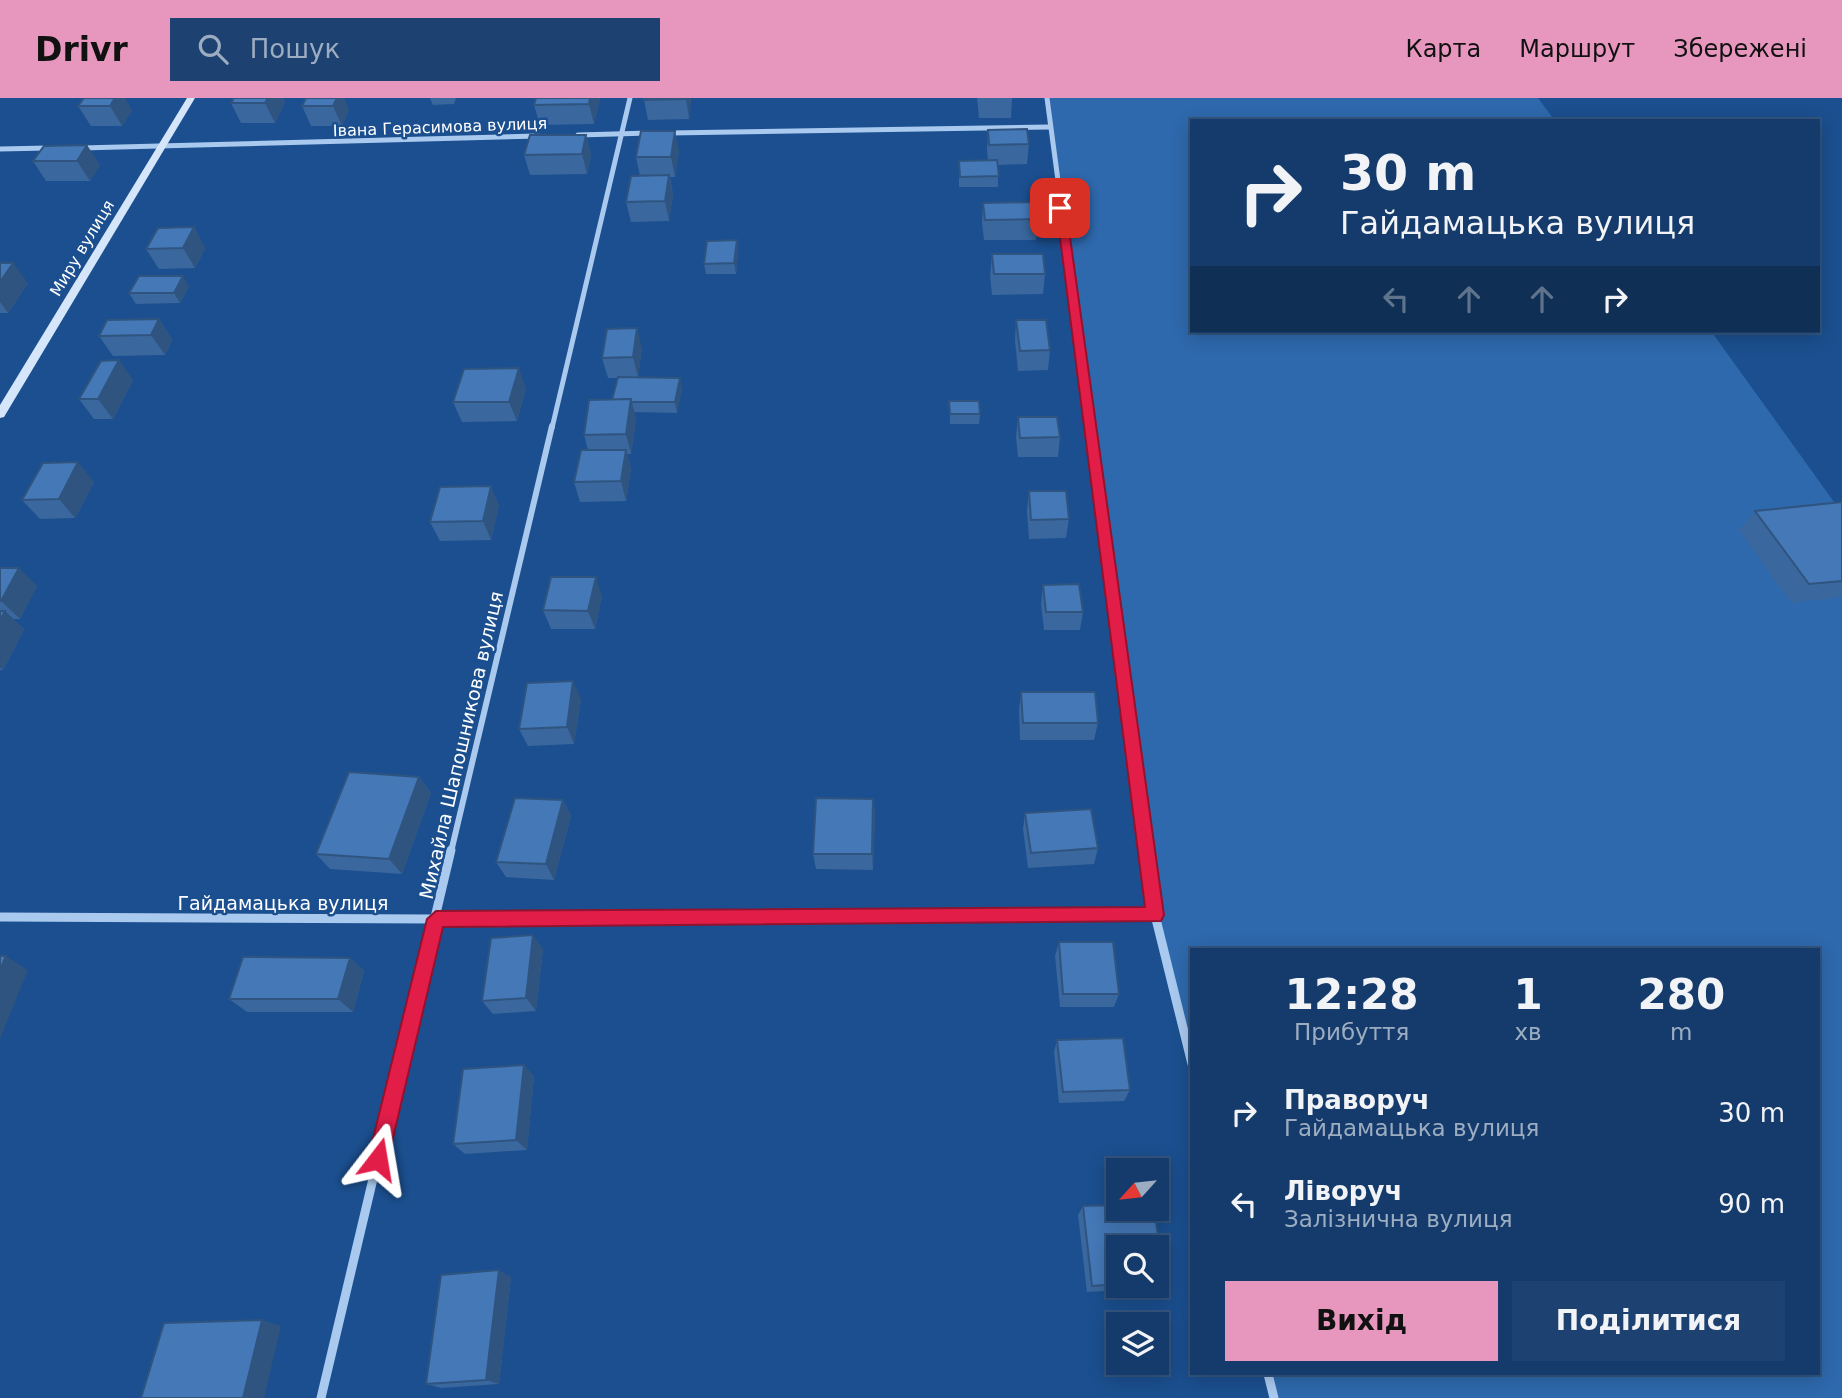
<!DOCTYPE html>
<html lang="uk">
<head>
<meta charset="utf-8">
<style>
  :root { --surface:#143b6b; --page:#1d4271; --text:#f1f3f6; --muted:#9dadc1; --line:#33557e; --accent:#e797bd }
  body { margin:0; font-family:"DejaVu Sans",sans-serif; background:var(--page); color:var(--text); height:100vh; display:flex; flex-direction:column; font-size:26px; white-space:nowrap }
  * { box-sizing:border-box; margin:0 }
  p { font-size:23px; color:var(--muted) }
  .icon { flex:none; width:38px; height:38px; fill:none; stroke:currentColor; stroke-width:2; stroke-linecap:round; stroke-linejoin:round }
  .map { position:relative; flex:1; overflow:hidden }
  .sheet { position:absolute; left:1190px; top:850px; width:630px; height:427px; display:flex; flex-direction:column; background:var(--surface); border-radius:0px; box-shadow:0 4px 18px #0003,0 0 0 2px var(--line) }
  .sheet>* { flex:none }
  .guide { position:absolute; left:1190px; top:21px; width:630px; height:214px; border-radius:0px; box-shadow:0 4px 18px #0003,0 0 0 2px var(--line); background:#143b6b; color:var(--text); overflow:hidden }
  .needle { width:46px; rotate:243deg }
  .tools { position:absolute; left:1106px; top:1060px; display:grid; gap:14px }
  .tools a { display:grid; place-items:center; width:63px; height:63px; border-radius:0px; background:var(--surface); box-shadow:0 4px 18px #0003,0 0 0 2px var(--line); font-size:35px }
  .pin { position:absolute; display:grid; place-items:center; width:60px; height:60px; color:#fff; margin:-30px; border-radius:14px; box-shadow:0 4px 10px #0006 }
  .me { position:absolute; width:77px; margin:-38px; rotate:14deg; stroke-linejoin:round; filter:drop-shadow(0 0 5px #0008) }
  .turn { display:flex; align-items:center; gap:24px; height:147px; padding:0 35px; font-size:32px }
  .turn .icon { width:91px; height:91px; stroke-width:2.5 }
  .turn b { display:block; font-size:49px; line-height:60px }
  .lanes { display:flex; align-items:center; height:66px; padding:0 35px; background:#0003; justify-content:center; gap:35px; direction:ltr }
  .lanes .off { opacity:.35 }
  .eta { display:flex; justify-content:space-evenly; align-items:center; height:119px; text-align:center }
  .eta b { font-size:42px; font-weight:700; line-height:49px }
  .action { display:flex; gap:14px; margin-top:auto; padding:14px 35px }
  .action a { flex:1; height:80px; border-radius:0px; background:var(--accent); color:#111; font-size:28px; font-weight:700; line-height:80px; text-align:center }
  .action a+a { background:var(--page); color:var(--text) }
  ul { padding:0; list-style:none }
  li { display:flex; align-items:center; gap:21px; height:91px; padding:0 35px }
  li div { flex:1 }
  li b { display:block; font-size:26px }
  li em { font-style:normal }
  header { display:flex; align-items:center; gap:42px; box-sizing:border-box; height:98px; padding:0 35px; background:var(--accent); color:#111 }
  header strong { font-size:33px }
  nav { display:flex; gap:38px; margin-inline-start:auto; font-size:24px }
  .search { width:490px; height:63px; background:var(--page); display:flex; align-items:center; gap:18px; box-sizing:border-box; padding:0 24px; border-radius:0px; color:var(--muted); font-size:26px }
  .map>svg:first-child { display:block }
  .green { fill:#2e69ad }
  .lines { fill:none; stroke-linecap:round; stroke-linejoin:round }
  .minor-far2 { stroke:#a9c9ee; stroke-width:5 }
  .minor-far1 { stroke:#a9c9ee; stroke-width:6 }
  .minor { stroke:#a9c9ee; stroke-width:9 }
  .secondary { fill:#d6e6fa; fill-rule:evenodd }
  .wall { fill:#3a679d; fill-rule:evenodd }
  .shaded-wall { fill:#305480 }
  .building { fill:#4478b7; stroke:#305480; stroke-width:2 }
  .route { fill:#e11d48; stroke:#92132f; stroke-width:2 }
  .labels { text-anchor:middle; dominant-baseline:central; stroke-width:5; stroke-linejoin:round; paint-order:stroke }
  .far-street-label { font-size:16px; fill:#fff; stroke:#1b4f8f }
  .street-label { font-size:19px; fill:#fff; stroke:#1b4f8f }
</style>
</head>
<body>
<header>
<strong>Drivr</strong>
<div class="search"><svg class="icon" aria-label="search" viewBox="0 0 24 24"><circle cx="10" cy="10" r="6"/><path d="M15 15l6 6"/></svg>Пошук</div>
<nav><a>Карта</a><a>Маршрут</a><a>Збережені</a></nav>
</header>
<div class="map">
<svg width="1842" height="1300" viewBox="0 0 1842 1300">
  <rect width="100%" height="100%" fill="#1b4f8f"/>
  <!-- green -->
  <path class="green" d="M1047 0H1538L1555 23H1192V233H1711L1842 415V1300H1274L1268 1276H1818V852H1192V966L1155 817Z"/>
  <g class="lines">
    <!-- minor-far2 -->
    <g class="minor-far2">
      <path d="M1047 0 1091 330"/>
      <path d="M669 35 1049 29"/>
      <path d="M578 37 650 35"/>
      <path d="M81 50 538 38"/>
      <path d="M0 51 48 50"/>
      <path d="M552 330 630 0"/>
    </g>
    <!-- minor-far1 -->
    <g class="minor-far1">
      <path d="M1090 328 1147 754"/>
      <path d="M451 754 552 328"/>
    </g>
    <!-- minor -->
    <g class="minor">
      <path d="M1146 752 1155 817 1192 966"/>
      <path d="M0 819 436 821 1155 817"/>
      <path d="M1268 1276 1274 1300"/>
      <path d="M321 1300 451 752"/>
    </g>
    <!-- secondary -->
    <path class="secondary" d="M187 0H195L4 319 0 320V307Z"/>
  </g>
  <!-- wall -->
  <g class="wall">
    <path d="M84 0 132 12 122 28H91L78 8Z"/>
    <path d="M234 0H283L285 4 275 25H241L231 5Z"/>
    <path d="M306 0 349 12 342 28H311L302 8Z"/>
    <path d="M430 0H456L454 6 433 7Z"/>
    <path d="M536 0H600L594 26 540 27 534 7Z"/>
    <path d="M691 0 689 21 648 22 644 2Z"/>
    <path d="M977 0H1012L1011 20H979Z"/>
    <path d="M988 32 1029 46 1027 66 998 67V89H959V63L988 62 987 52Z"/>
    <path d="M586 37 591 57 587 76 530 77 524 57Z"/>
    <path d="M44 48 100 67 90 83H46L33 63Z"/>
    <path d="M679 53 675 79H670L673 97 669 123 631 124 626 104 640 78 636 59Z"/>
    <path d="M983 105 1038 121 1036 142H984L982 125Z"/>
    <path d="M194 129 205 150 195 170 159 171 146 151Z"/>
    <path d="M737 142 738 152 736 176H706L704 166Z"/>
    <path d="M992 156 1045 176 1043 196 992 197 990 177Z"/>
    <path d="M0 165 28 185 8 215H0Z"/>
    <path d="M189 188 180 205 136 206 129 195Z"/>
    <path d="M159 221 172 242 165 257 113 258 99 238Z"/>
    <path d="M1016 222 1050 252 1048 272 1018 273 1015 242Z"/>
    <path d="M642 250 638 279 682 290 677 315 634 314 636 321 631 356H627L631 371 626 403 580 404 574 384 588 352 584 337 612 302 618 280H608L602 260Z"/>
    <path d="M133 282 113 321H94L79 301Z"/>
    <path d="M526 290 517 323 462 324 453 304Z"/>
    <path d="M949 303 980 316 979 326H950Z"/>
    <path d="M1018 319 1060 339 1058 359H1018L1016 339Z"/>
    <path d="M94 384 75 420 40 421 22 402Z"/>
    <path d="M1029 393 1069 421 1066 440 1029 441 1027 413Z"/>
    <path d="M1842 404V499L1791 505 1739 432 1755 413Z"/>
    <path d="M499 407 491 442 440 443 430 424Z"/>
    <path d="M0 470 37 488 20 521H13L24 531 3 572H0Z"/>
    <path d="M1043 487 1083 514 1080 532H1044L1041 506Z"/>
    <path d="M602 498 595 531H551L543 512Z"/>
    <path d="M1021 594 1098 625 1094 642H1020L1019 612Z"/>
    <path d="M581 601 574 646 528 648 519 631Z"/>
    <path d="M419 679 431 695 402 776 330 771 316 756Z"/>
    <path d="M873 701 875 717 873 772 816 771 813 756Z"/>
    <path d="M563 702 571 718 554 782 506 779 496 764Z"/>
    <path d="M1025 715 1098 750 1094 766 1028 770 1023 731Z"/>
    <path d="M1059 844 1119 896 1114 909H1060L1055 858Z"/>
    <path d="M543 851 536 913 493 916 482 903Z"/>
    <path d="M350 860 364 873 353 914H247L229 901Z"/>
    <path d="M1057 942 1130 992 1124 1003 1059 1005 1054 954Z"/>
    <path d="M534 978 527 1052 465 1056 453 1046Z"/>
    <path d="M1118 1107V1111H1154L1165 1184 1158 1190 1087 1194 1078 1117 1083 1108ZM1118 1150H1157V1188H1118Z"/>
    <path d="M511 1179 499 1286 441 1290 426 1286Z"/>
  </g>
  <!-- shaded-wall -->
  <g class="shaded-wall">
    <path d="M115 0H125L132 12 122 28 110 8Z"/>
    <path d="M268 0H283L285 4 275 25 265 5Z"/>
    <path d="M337 0H344L349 12 342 28 333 8Z"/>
    <path d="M590 0H600L594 26 589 6Z"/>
    <path d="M686 0H691L689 21 686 1Z"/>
    <path d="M675 33 679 53 675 79 671 59Z"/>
    <path d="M586 37 591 57 587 76 582 56Z"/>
    <path d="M87 47 100 67 90 83 77 63Z"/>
    <path d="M669 77 673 97 669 123 665 103Z"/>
    <path d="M194 129 205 150 195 170 183 150Z"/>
    <path d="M737 142 738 152 736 176 734 165Z"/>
    <path d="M13 165 28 185 8 215 0 204V184Z"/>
    <path d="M183 178 189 188 180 205 174 195Z"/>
    <path d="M159 221 172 242 165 257 151 237Z"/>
    <path d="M637 230 642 250 638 279 633 259Z"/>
    <path d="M119 262 133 282 113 321 98 301Z"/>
    <path d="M519 270 526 290 517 323 509 304Z"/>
    <path d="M680 280 682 290 677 315 675 304Z"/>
    <path d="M631 301 636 321 631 356 626 336Z"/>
    <path d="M626 352 631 371 626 403 621 383Z"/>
    <path d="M78 364 94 384 75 420 59 401Z"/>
    <path d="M491 388 499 407 491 442 483 423Z"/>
    <path d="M19 470 37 488 20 521 1 503Z"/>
    <path d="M596 479 602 498 595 531 588 513Z"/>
    <path d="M5 513 24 531 3 572 0 570V522Z"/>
    <path d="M573 583 581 601 574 646 567 629Z"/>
    <path d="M419 679 431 695 402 776 389 761Z"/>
    <path d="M873 701 875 717 873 772 872 756Z"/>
    <path d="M563 702 571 718 554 782 546 766Z"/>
    <path d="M533 837 543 851 536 913 526 900Z"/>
    <path d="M6 858 28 872 0 941V872Z"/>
    <path d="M350 860 364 873 353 914 338 901Z"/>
    <path d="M524 967 534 978 527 1052 516 1042Z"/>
    <path d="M499 1172 511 1179 499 1286 486 1282Z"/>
    <path d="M262 1222 281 1228 264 1300H243Z"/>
  </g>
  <!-- building -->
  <g class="building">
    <path d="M84 0H115L110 8H78Z"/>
    <path d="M234 0H268L265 5H231Z"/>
    <path d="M306 0H337L333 8H302Z"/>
    <path d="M536 0H590L589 6 534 7Z"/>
    <path d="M644 0H686V1L644 2Z"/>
    <path d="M1027 31 1029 46 989 47 988 32Z"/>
    <path d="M641 33H675L671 59H636Z"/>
    <path d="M530 37H586L582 56 524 57Z"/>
    <path d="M87 47 77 63H33L44 48Z"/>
    <path d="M997 62 999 78 960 79 959 63Z"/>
    <path d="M669 77 665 103 626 104 631 78Z"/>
    <path d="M1036 104 1038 121 985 122 983 105Z"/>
    <path d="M194 129 183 150 146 151 158 130Z"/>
    <path d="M737 142 734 165 704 166 707 143Z"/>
    <path d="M992 156H1043L1045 176H994Z"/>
    <path d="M0 165H13L0 184Z"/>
    <path d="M139 178H183L174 195H129Z"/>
    <path d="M159 221 151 237 99 238 107 222Z"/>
    <path d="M1016 222H1046L1050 252 1020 253Z"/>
    <path d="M637 230 633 259 602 260 607 231Z"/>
    <path d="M119 262 98 301H79L101 263Z"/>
    <path d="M519 270 509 304H453L464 271Z"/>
    <path d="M618 279 680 280 675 304H631V301L612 302Z"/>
    <path d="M631 301 626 336 584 337 589 302Z"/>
    <path d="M949 303H979L980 316H950Z"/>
    <path d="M1018 319H1057L1060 339 1020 340Z"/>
    <path d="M581 352H626L621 383 574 384Z"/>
    <path d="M78 364 59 401 22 402 43 365Z"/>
    <path d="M491 388 483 423 430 424 440 389Z"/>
    <path d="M1029 393H1066L1069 421 1031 422Z"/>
    <path d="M1842 404V483L1809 486 1755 413Z"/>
    <path d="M0 470H19L1 503H0Z"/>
    <path d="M551 479H596L588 513 543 512Z"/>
    <path d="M1079 486 1083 514H1046L1043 487Z"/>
    <path d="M0 513H5L0 522Z"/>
    <path d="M573 583 567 629 519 631 527 585Z"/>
    <path d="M1021 594H1095L1098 625H1023Z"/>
    <path d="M349 674 419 679 389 761 316 756Z"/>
    <path d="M515 700 563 702 546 766 496 764Z"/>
    <path d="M816 700 873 701 872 756H813Z"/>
    <path d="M1091 711 1098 750 1031 755 1025 715Z"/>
    <path d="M533 837 526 900 482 903 491 840Z"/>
    <path d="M1059 844H1113L1119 896H1063Z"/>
    <path d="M0 858H6L0 872Z"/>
    <path d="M243 859 350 860 338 901H229Z"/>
    <path d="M1123 940 1130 992 1063 994 1057 942Z"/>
    <path d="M524 967 516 1042 453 1046 463 971Z"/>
    <path d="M1118 1107V1111H1154L1165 1184H1157V1150H1118V1186L1092 1188 1083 1108Z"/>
    <path d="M499 1172 486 1282 426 1286 441 1177Z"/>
    <path d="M262 1222 243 1300H141L164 1225Z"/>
  </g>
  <!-- route -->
  <path class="route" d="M1056 108 1066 110 1164 817 1161 823 443 829 388 1061 385 1068 378 1070 371 1068 368 1061 427 821 436 813 1145 809Z"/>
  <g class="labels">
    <!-- far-street labels -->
    <g class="far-street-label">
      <text transform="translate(440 29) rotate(-2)">Івана Герасимова вулиця</text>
      <text transform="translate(82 150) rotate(-59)">Миру вулиця</text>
    </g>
    <!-- street labels -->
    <g class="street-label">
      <text transform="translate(461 647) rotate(-77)">Михайла Шапошникова вулиця</text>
      <text x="283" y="805">Гайдамацька вулиця</text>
    </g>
  </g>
</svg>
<div class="tools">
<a><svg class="needle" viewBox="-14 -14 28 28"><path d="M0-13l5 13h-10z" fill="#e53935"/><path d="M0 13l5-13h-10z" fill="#9dadc1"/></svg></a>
<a><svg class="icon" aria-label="search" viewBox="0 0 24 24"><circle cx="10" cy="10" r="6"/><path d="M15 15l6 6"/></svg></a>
<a><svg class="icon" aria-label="layers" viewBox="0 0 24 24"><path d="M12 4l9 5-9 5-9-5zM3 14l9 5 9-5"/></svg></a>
</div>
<div class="pin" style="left:1060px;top:110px;background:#d93025"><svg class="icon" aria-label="arrive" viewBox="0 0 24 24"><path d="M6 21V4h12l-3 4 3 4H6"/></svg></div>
<svg class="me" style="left:378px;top:1061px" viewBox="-20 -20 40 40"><path d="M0-17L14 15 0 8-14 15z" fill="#e11d48" stroke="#fff" stroke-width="4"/></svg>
<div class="guide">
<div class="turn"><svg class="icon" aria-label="right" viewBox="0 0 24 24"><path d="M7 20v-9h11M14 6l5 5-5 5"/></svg><div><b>30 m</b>Гайдамацька вулиця</div></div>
<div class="lanes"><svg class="icon off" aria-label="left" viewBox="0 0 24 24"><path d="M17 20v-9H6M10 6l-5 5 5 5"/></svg><svg class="icon off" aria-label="ahead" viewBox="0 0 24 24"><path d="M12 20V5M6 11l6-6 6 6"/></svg><svg class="icon off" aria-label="ahead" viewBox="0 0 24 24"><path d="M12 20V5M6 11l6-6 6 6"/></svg><svg class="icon" aria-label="right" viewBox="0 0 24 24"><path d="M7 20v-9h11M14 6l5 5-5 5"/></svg></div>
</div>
<section class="sheet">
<div class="eta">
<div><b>12:28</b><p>Прибуття</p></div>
<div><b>1</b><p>хв</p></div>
<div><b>280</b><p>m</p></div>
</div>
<ul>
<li><svg class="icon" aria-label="right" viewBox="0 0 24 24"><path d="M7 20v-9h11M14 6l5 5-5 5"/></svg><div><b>Праворуч</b><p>Гайдамацька вулиця</p></div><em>30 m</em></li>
<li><svg class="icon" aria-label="left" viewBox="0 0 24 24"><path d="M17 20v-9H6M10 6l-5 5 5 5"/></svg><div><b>Ліворуч</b><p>Залізнична вулиця</p></div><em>90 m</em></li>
</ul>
<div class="action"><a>Вихід</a><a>Поділитися</a></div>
</section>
</div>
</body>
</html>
